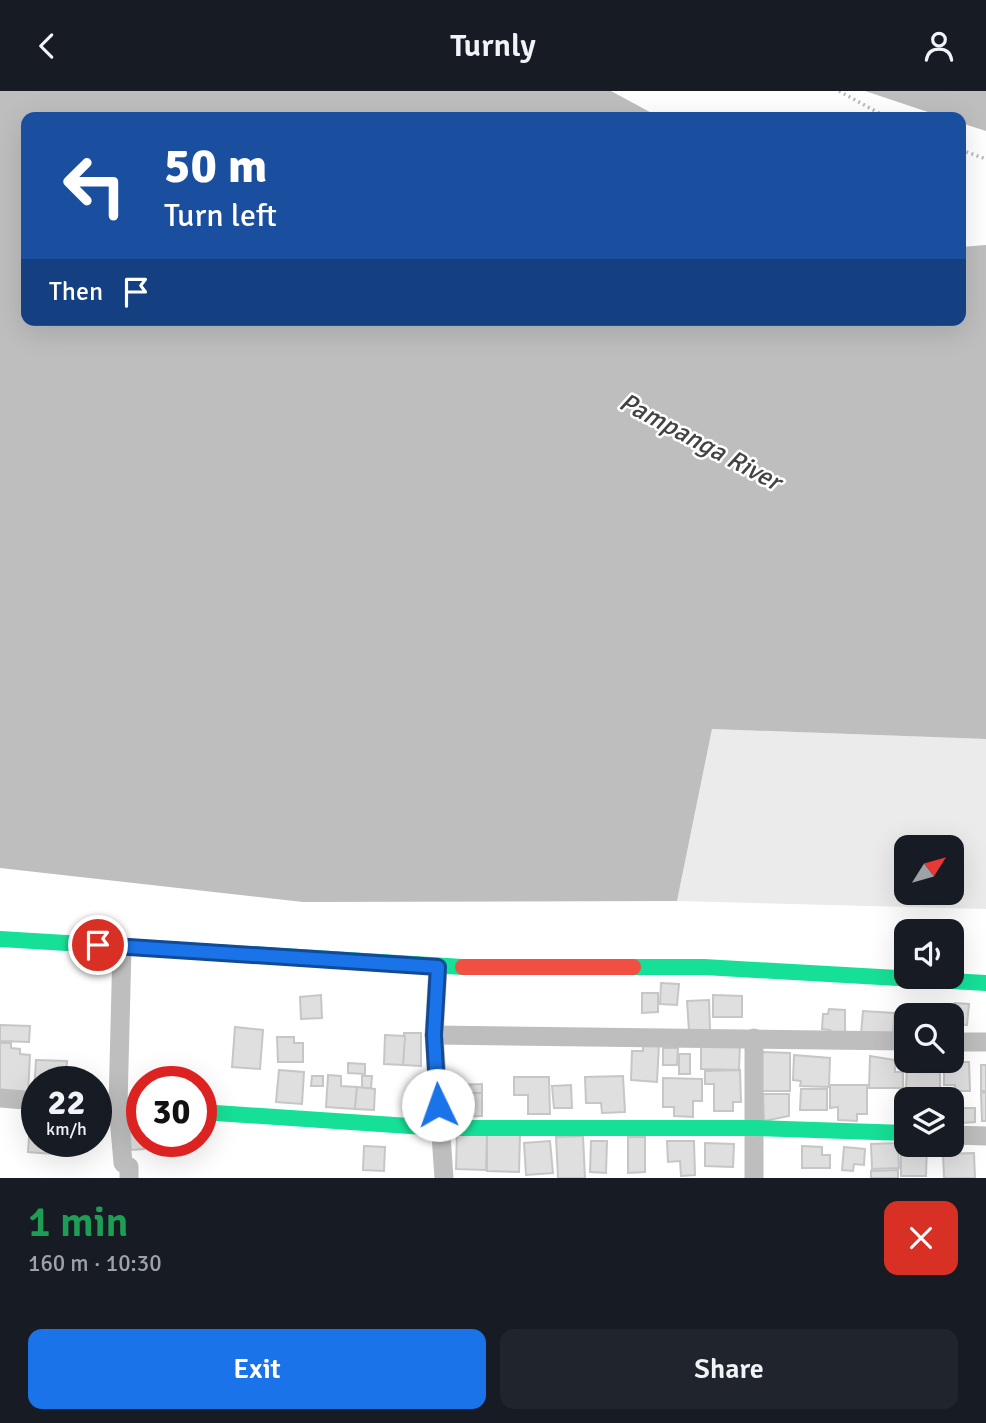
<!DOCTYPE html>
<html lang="en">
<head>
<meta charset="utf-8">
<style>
  :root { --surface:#171b24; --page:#20242c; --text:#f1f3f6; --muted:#9ea1a6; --accent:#1a73e8 }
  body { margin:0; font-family:Signika,sans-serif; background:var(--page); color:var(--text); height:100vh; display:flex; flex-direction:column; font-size:26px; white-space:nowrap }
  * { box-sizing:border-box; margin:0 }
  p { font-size:23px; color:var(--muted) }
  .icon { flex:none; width:38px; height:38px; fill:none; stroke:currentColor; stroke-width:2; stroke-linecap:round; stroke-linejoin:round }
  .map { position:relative; height:1087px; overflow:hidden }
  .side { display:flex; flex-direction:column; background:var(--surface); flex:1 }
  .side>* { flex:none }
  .banner { position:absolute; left:21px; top:21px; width:945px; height:214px; border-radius:14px; box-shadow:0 7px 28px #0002; background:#1a4fa0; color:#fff; overflow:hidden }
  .needle { width:46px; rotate:53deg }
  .buttons { position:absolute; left:894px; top:744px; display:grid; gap:14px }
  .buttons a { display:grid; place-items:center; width:70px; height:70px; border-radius:14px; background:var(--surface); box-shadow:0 7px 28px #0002; font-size:35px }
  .speed { position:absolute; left:21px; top:975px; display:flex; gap:14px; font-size:35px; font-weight:700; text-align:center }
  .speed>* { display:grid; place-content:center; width:91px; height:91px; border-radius:50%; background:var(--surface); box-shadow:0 7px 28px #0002; line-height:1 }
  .speed small { font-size:18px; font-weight:400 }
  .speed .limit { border:10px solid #d22; background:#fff; color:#111 }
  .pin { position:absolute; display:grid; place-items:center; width:60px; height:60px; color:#fff; margin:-30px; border:4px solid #fff; border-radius:50%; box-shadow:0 2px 7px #0007 }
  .me { position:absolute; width:77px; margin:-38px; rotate:357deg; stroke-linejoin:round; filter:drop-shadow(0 0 5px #0008) }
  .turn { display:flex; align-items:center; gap:24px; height:147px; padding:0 28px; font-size:32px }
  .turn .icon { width:91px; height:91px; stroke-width:2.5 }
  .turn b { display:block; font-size:49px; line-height:60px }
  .then { display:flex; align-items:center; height:66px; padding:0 28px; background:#0003; gap:14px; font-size:26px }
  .round { display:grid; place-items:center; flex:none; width:74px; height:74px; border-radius:14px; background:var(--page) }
  .summary { display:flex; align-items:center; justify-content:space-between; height:119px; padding:0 28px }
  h1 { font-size:42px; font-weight:600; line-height:52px; color:#1e9e55 }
  .cta { display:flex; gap:14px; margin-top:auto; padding:14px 28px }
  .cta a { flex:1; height:80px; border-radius:14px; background:var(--accent); color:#fff; font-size:28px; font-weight:600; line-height:80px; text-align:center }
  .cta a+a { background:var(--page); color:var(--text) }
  header { display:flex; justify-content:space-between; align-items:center; height:91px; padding:0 28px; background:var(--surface); font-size:32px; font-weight:600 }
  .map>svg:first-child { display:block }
  .green { fill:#ebebeb; fill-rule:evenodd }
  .water { fill:#bebebe }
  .building { fill:#dfdfdf; stroke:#c6c6c6; stroke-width:2 }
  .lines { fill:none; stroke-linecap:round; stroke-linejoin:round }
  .path { stroke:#b9b9b9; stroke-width:3.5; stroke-dasharray:2 3.5; stroke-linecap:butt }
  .street { stroke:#bebebe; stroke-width:19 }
  .fast { stroke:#16e098; stroke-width:16 }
  .jam { stroke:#f24e42; stroke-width:16 }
  .route-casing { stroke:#114b97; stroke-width:18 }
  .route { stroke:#1a73e8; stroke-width:12 }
  .labels { text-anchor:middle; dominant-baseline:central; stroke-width:5; stroke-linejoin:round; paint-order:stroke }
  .water-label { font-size:26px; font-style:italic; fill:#434343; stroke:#fff }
</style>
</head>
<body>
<header><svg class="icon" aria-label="back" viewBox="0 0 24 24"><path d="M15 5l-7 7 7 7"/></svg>Turnly<svg class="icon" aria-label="person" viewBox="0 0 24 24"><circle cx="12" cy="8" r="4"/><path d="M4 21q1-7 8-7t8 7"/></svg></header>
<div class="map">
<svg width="986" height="1087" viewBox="0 0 986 1087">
  <rect width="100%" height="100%" fill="#fff"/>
  <!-- green -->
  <path class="green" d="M712 638 986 648V818L677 810ZM906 756H952V802H906Z"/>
  <!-- water -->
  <g class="water">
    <path d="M0 0H611L659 26H26V229H961V156L986 154V648L712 638 677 810 303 811 0 777Z"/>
    <path d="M865 0H986V40L961 32V26H943Z"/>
  </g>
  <!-- building -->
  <g class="building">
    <path d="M661 892 679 893 677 914 660 913Z"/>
    <path d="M642 902H658V921L642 922Z"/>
    <path d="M321 904 322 927 301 928 300 906Z"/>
    <path d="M713 904 742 905V926H713Z"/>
    <path d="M709 909 710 940H689L687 910Z"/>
    <path d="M955 912 969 913 967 934 953 932Z"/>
    <path d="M829 918 845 919V943L829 942 830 939 822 938 823 923H828Z"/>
    <path d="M863 920 894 922 893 945 861 943Z"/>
    <path d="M0 934 30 935 29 951 0 950Z"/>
    <path d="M235 936 263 939 260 978 232 976Z"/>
    <path d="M404 942H421V975L403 974Z"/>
    <path d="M385 944 405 945 403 974 384 973Z"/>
    <path d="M277 946H294V952H303V971H278Z"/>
    <path d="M0 952H11V957L20 958V963L30 964 28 1003 0 1001Z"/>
    <path d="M643 952 659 953 657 991 631 989 632 960H643Z"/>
    <path d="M701 952 740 953 739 979 701 978Z"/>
    <path d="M663 957H678L677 974H663Z"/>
    <path d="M900 960H906V970H940V998H906L907 974H900Z"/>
    <path d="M762 961 790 962V1000H762Z"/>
    <rect x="679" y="963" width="11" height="20"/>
    <path d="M794 964 830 967 829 996 800 995 801 990 793 989Z"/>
    <path d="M870 965 895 969V981H903V997H869Z"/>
    <path d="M36 969 67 970 66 990H37L34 1001Z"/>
    <path d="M944 971H969L970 1000H955V994H944Z"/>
    <path d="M348 972 365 973V983L348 982Z"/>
    <rect x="981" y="974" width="5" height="26"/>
    <path d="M279 979 304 981 302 1013 276 1011Z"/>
    <path d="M740 979 741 1011H733V1020H714V993H705V980Z"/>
    <path d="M328 984 341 985V995L357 996 355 1018 326 1016Z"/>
    <path d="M312 985H323V995H311Z"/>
    <path d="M362 985H372L371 997H362Z"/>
    <path d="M623 985 625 1021 602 1022 601 1012H586L585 986Z"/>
    <path d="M514 986H549L550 1023H528V1004H514Z"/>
    <path d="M663 987 702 988V1010H693V1026L674 1025V1016H663Z"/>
    <path d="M482 993V1002H457V994Z"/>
    <path d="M571 994 572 1017H554L552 995Z"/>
    <path d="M830 994H867V1023H857V1030L838 1029V1016L830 1017Z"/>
    <path d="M357 996 375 998 374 1019 355 1018Z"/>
    <path d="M801 998H827V1019H800Z"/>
    <path d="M986 1001V1030H982L981 1002Z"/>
    <path d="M453 1002H482V1025L454 1026Z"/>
    <path d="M763 1003H789V1025L764 1030Z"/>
    <path d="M961 1017H975V1031L962 1032Z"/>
    <path d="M31 1018H37V1050H68L67 1064 28 1061Z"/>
    <path d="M142 1031V1050L158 1051 143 1052 144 1058 131 1059 129 1032Z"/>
    <path d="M457 1041 487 1042 486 1079 456 1078Z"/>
    <path d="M487 1043 520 1044 519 1081 487 1080Z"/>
    <path d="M583 1045 585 1087H558L556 1046Z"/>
    <path d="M628 1046H645V1081L628 1082Z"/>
    <path d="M550 1050 553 1082 526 1084 524 1052Z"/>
    <path d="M591 1050H607L606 1082 590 1081Z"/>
    <path d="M667 1050H694L695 1084 681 1085 680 1070 668 1071Z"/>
    <path d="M705 1052 734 1053 733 1076 705 1075Z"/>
    <path d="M898 1052 899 1077 872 1078 871 1053Z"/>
    <path d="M901 1052 927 1054 926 1085H901Z"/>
    <path d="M364 1055 385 1056 384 1080 363 1079Z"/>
    <path d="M802 1055 822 1056V1064H830V1077H802Z"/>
    <path d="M844 1056 865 1058 864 1074 854 1073 853 1080 842 1079Z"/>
    <path d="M974 1062 975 1087H944L943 1063Z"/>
    <path d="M898 1079V1087H871V1080Z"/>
  </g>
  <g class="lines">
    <!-- path -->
    <g class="path">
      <path d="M839 0 886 26"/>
      <path d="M961 59 986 68"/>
    </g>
    <!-- street -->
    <g class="street">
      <path d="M122 856 118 1015 123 1072 129 1076V1087"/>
      <path d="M438 876 434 944 444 1087"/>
      <path d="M434 944 906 950"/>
      <path d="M754 947V1087"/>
      <path d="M952 951H986"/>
      <path d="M0 1007 37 1010"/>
      <path d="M96 1014 142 1017"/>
      <path d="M952 1044 986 1045"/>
    </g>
    <!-- fast -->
    <g class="fast">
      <path d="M0 848 463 876"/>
      <path d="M633 876H704L986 892"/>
      <path d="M201 1021 439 1037H754L906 1042"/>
    </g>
    <!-- jam -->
    <path class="jam" d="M463 876H633"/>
  </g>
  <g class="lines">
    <defs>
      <path id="route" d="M98 854 438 876 434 944 438 1014"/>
    </defs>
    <!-- route casing -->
    <use href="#route" class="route-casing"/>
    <!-- route -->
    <use href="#route" class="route"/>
  </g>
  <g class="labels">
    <!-- water labels -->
    <g class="water-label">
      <text transform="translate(700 351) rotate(28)">Pampanga River</text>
    </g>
  </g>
</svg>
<div class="buttons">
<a><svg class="needle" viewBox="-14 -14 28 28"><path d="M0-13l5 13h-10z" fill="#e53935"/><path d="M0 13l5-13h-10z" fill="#9ea1a6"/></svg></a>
<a><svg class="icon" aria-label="sound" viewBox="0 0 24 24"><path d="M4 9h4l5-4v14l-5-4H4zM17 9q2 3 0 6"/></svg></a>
<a><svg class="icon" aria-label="search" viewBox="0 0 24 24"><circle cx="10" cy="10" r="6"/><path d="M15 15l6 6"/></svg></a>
<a><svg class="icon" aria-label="layers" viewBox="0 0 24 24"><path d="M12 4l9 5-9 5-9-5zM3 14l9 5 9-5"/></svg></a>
</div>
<div class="speed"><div>22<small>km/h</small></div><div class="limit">30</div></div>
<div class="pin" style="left:98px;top:854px;background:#d93025"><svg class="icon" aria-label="arrive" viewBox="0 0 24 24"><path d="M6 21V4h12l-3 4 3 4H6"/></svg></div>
<svg class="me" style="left:438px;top:1014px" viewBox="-20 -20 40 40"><circle r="19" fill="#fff"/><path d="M0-13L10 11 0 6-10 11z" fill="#1a73e8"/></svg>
<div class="banner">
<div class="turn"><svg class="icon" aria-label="left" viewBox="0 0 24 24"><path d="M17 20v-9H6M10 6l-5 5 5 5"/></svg><div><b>50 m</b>Turn left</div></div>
<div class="then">Then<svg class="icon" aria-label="arrive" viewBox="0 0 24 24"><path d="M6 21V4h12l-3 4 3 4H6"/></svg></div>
</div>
</div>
<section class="side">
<div class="summary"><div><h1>1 min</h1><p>160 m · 10:30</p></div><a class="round" style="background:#d93025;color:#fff"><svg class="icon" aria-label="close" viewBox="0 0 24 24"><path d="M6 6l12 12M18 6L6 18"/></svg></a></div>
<div class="cta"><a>Exit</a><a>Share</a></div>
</section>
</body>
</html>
